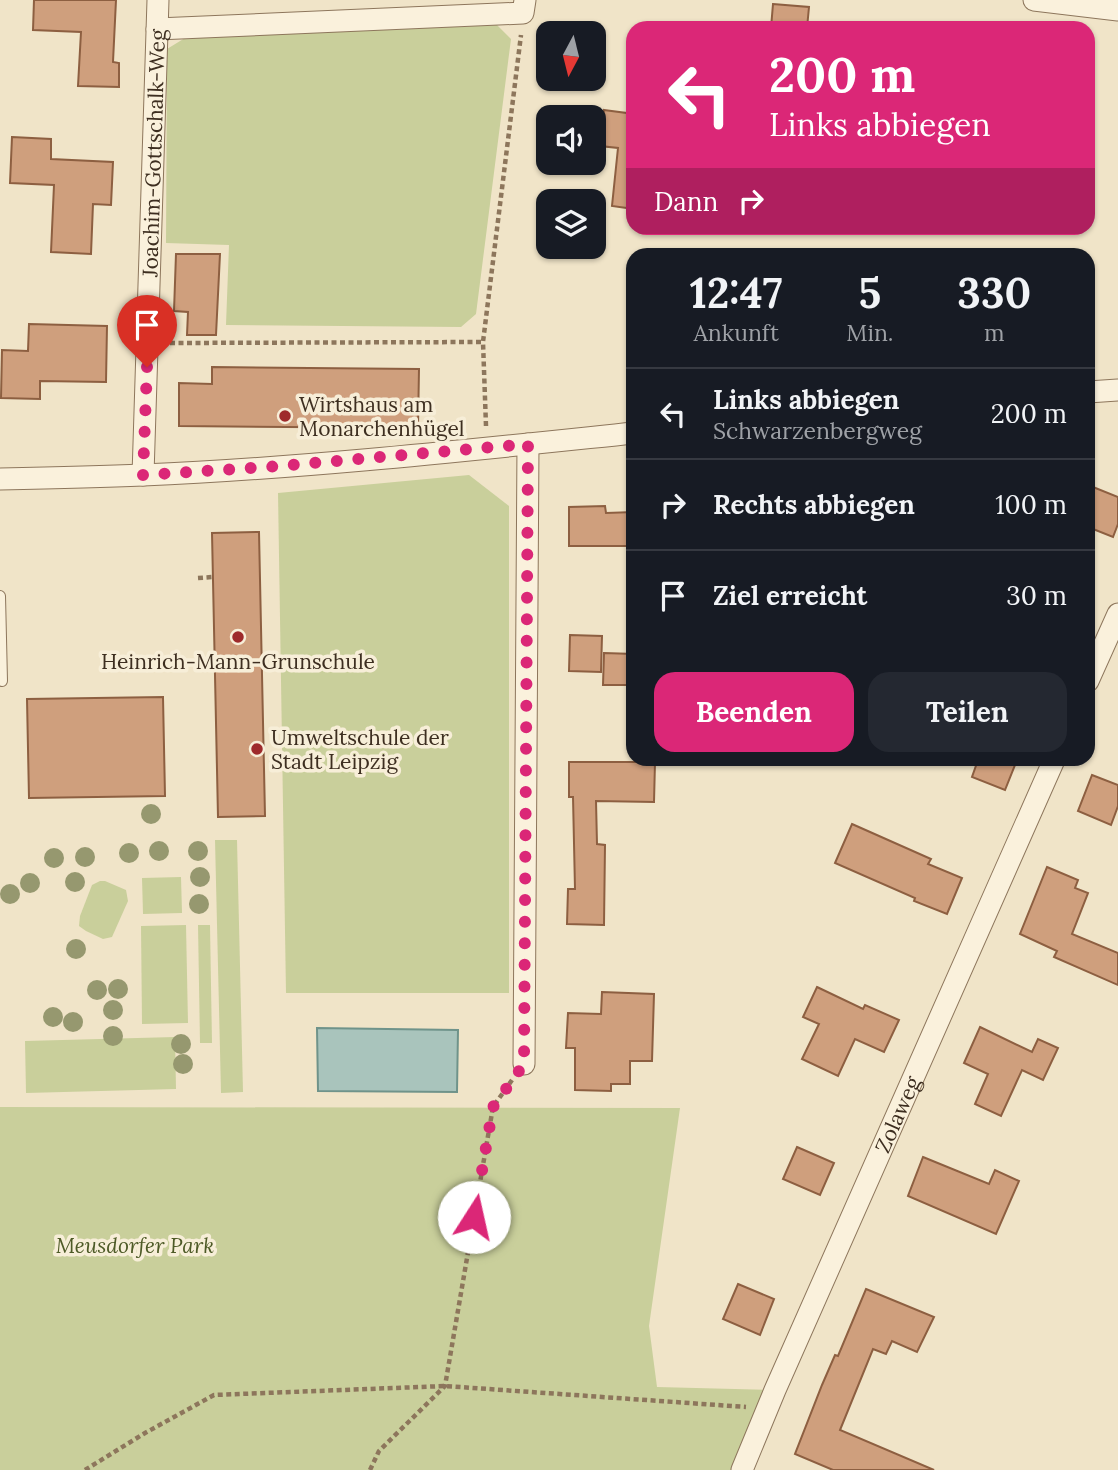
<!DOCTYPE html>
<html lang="de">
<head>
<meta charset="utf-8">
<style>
  :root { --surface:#171b24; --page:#242831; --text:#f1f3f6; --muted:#9ea1a6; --line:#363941; --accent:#db2777 }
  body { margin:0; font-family:Lora,serif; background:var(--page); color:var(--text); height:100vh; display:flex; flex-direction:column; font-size:26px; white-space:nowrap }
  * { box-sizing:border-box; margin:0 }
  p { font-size:23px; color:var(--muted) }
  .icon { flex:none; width:38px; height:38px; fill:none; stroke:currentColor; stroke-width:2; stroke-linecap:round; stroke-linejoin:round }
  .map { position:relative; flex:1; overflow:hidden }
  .sheet { position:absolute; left:626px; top:248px; width:469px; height:518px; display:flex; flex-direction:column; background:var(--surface); border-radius:21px; box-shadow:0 2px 5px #0004 }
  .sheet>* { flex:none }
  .banner { position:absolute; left:626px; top:21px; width:469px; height:214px; border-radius:21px; box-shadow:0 2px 5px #0004; background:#db2777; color:#fff; overflow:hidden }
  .needle { width:46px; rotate:187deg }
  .buttons { position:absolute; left:536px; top:21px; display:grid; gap:14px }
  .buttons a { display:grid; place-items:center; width:70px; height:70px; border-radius:14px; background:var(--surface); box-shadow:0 2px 5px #0004; font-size:35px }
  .pin { position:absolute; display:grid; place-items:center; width:60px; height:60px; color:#fff; margin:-72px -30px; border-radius:50% 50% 50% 0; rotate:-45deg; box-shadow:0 0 7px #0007 }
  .pin .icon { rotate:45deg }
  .me { position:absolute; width:77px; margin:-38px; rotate:10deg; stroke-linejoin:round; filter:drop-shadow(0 0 5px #0008) }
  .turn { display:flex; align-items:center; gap:24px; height:147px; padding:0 28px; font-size:32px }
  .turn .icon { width:91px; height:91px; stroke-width:2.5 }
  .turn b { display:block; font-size:49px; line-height:60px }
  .then { display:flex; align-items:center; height:66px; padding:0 28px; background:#0003; gap:14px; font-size:26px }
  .eta { display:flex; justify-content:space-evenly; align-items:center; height:119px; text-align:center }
  .eta b { font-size:42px; font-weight:800; line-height:49px }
  .button { display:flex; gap:14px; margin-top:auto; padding:14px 28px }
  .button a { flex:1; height:80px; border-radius:21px; background:var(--accent); color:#fff; font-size:28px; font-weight:800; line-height:80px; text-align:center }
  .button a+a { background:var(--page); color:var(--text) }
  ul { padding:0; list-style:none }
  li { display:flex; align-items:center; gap:21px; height:91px; padding:0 28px; border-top:2px solid var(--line) }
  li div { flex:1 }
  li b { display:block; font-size:26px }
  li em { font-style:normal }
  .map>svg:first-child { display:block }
  .green { fill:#c9cf9b }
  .water { fill:#a9c4bc; stroke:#6f938a; stroke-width:2 }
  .building { fill:#cf9f7d; stroke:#8d5f41; stroke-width:2 }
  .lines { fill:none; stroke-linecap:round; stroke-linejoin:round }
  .service-casing { stroke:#8d765c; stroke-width:12 }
  .minor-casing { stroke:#8d765c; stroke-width:23 }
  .path { stroke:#8d765c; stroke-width:4.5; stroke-dasharray:5 3.5; stroke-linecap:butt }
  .service { stroke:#faf1dc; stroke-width:10 }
  .minor { stroke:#faf1dc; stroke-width:21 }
  .tree { fill:#96986f }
  .route { stroke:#db2777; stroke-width:12; stroke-dasharray:0 21.6 }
  .poi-dot { fill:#9e2a2b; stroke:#f7eed8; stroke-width:2.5 }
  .labels { text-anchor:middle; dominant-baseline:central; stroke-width:7; stroke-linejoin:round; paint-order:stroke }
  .street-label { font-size:21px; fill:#3d2e20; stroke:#f7eed8 }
  .poi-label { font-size:21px; fill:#3d2e20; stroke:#f7eed8; text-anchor:start }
  .park-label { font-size:21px; font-style:italic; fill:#4d5a26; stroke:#f7eed8 }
</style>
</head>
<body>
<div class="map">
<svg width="1118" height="1470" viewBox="0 0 1118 1470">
  <rect width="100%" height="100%" fill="#f0e4c8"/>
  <!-- green -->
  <g class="green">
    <path d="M497 25 511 39 476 314 461 327 226 325 229 245 166 243 167 49 185 38Z"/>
    <path d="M469 475 509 506V993H286L278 493Z"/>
    <path d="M215 840H237L243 1092 221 1093Z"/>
    <path d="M181 877 182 913 143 914 142 878Z"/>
    <path d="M100 881H105L126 890 128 901 112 937 103 939 86 931 79 926 80 916 92 885Z"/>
    <path d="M186 925 188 1023 142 1024 141 926Z"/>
    <path d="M198 925H210L212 1043H200Z"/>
    <path d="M175 1037 176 1089 26 1093 25 1041Z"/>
    <path d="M0 1107 680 1108 649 1326 657 1387 775 1390 742 1470H0Z"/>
  </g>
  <!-- water -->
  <path class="water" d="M317 1028 458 1030 457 1092 318 1091Z"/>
  <!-- building -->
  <g class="building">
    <path d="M34 0H116L113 62 119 63V87L78 86 81 32 33 30Z"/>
    <path d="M773 4 809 7 807 28H771Z"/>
    <path d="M604 110 634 114V209L612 206 618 148 600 146Z"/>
    <path d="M12 137 51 139V159L113 162 111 205 93 204 91 254 51 252 54 185 10 183Z"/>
    <path d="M176 254H220L216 335H187L188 312 174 311Z"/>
    <path d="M29 324 107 326 106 382 40 381V399L1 398 2 350 28 351Z"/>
    <path d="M212 367 419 369 418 428 179 426V383L212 384Z"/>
    <path d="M1088 485 1118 497V524L1113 537 1088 527Z"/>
    <path d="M605 506 606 513 634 512V546H569V507Z"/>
    <path d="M259 532 265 816 218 817 212 533Z"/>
    <path d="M570 635 602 636 601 672 569 671Z"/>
    <path d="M604 653 634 654V685H603Z"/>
    <path d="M163 697 165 796 29 798 27 699Z"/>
    <path d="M978 760H1017L1005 790 972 777Z"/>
    <path d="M569 762H655L654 802 596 801 597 844 605 845 604 925 567 924 568 889H575L573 797H569Z"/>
    <path d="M1092 775 1118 785V806L1111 825 1078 811Z"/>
    <path d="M852 824 931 859 928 864 962 878 947 914 914 901 915 898 835 863Z"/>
    <path d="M1047 867 1078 880 1075 888 1088 893 1072 934 1118 953V985L1054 957 1057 951 1020 934Z"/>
    <path d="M817 987 863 1009 865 1005 899 1020 884 1052 855 1039 838 1076 802 1059 819 1024 803 1017Z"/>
    <path d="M602 992 654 994 652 1061H630V1084H611V1091L575 1090V1048H566L568 1013 601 1014Z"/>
    <path d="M980 1027 1032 1052 1038 1039 1058 1048 1043 1080 1022 1070 1001 1116 975 1104 988 1074 964 1063Z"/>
    <path d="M797 1147 834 1163 820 1195 783 1179Z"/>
    <path d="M923 1157 989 1184 995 1170 1019 1181 996 1234 908 1196Z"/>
    <path d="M738 1284 774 1299 760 1335 723 1319Z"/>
    <path d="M866 1289 934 1317 917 1352 892 1341 886 1354 873 1349 840 1430 934 1470H833L795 1454 822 1385 835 1355 838 1356Z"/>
  </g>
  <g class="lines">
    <defs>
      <path id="service" d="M0 596 2 681"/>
      <g id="minor">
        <path d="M1034 0 1118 10"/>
        <path d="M157 29 523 13 525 0"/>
        <path d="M1088 392 1118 390"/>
        <path id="s1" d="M143 475 158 0"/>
        <path d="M0 479C48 478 95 477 143 475 307 468 470 450 634 433"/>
        <path d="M1088 681 1118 614"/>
        <path d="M524 1064 528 444"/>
        <path id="s2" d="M742 1470 775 1390 1054 760"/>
      </g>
    </defs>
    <!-- service casing -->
    <use href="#service" class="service-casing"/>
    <!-- minor casing -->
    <use href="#minor" class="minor-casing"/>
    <!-- path -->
    <g class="path">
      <path d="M170 343 483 342"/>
      <path d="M486 426 483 342 521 35"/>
      <path d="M198 578 213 577"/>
      <path d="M85 1470 145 1433 214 1395 445 1386 746 1407"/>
      <path d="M370 1470 379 1451 445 1386 493 1107 512 1080"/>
    </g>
    <!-- service -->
    <use href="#service" class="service"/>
    <!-- minor -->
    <use href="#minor" class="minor"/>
  </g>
  <!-- trees -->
  <g class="tree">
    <circle cx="151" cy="814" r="10"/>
    <circle cx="159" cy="851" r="10"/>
    <circle cx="198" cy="851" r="10"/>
    <circle cx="129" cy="853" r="10"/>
    <circle cx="85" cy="857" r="10"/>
    <circle cx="54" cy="858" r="10"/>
    <circle cx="200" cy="877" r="10"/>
    <circle cx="75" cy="882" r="10"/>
    <circle cx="30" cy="883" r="10"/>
    <circle cx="10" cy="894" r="10"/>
    <circle cx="199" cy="904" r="10"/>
    <circle cx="76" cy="949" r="10"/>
    <circle cx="118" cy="989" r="10"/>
    <circle cx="97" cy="990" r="10"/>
    <circle cx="113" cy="1010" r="10"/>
    <circle cx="53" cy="1017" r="10"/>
    <circle cx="73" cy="1022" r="10"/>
    <circle cx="113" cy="1036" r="10"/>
    <circle cx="181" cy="1044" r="10"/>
    <circle cx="183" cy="1064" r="10"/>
  </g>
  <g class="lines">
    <!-- route -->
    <path class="route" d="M147 367 143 475 268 467 528 444 524 1064 493 1107 474 1217"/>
  </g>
  <!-- markers -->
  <g class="poi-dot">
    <circle cx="285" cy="416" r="7"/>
    <circle cx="238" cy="637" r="7"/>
    <circle cx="257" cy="749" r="7"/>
  </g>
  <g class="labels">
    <!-- street labels -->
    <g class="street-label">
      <text stroke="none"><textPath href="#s1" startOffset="322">Joachim-Gottschalk-Weg</textPath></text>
      <text stroke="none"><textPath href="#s2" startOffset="388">Zolaweg</textPath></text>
    </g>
    <!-- poi labels -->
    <g class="poi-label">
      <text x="299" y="404">Wirtshaus am<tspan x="299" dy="24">Monarchenhügel</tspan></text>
      <text x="238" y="661" text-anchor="middle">Heinrich-Mann-Grunschule</text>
      <text x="271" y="737">Umweltschule der<tspan x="271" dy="24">Stadt Leipzig</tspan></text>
    </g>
    <!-- park labels -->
    <g class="park-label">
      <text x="135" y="1245">Meusdorfer Park</text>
    </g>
  </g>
</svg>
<div class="buttons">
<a><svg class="needle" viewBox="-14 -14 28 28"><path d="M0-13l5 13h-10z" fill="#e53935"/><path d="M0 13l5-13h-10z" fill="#9ea1a6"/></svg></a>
<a><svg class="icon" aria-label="sound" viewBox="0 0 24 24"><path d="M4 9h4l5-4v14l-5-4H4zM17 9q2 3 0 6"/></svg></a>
<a><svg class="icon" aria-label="layers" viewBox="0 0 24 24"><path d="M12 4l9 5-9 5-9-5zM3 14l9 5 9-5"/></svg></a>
</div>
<div class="pin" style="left:147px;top:367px;background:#d93025"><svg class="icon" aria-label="arrive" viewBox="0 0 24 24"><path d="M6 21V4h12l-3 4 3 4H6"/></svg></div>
<svg class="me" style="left:474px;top:1217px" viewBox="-20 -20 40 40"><circle r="19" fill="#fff"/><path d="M0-13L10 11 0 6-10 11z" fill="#db2777"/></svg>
<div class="banner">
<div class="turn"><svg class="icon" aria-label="left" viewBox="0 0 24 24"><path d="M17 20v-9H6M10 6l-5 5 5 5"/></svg><div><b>200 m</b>Links abbiegen</div></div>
<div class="then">Dann<svg class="icon" aria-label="right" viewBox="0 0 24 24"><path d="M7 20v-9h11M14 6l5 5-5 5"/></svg></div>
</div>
<section class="sheet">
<div class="eta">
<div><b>12:47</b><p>Ankunft</p></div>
<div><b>5</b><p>Min.</p></div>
<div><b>330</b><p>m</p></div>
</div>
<ul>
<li><svg class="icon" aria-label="left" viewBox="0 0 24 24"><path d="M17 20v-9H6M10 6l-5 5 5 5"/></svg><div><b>Links abbiegen</b><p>Schwarzenbergweg</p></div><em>200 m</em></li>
<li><svg class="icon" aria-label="right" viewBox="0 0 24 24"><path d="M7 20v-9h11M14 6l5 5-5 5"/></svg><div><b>Rechts abbiegen</b></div><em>100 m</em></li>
<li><svg class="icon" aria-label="arrive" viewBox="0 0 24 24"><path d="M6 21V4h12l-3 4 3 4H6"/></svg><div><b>Ziel erreicht</b></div><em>30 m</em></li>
</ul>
<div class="button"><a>Beenden</a><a>Teilen</a></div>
</section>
</div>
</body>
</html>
